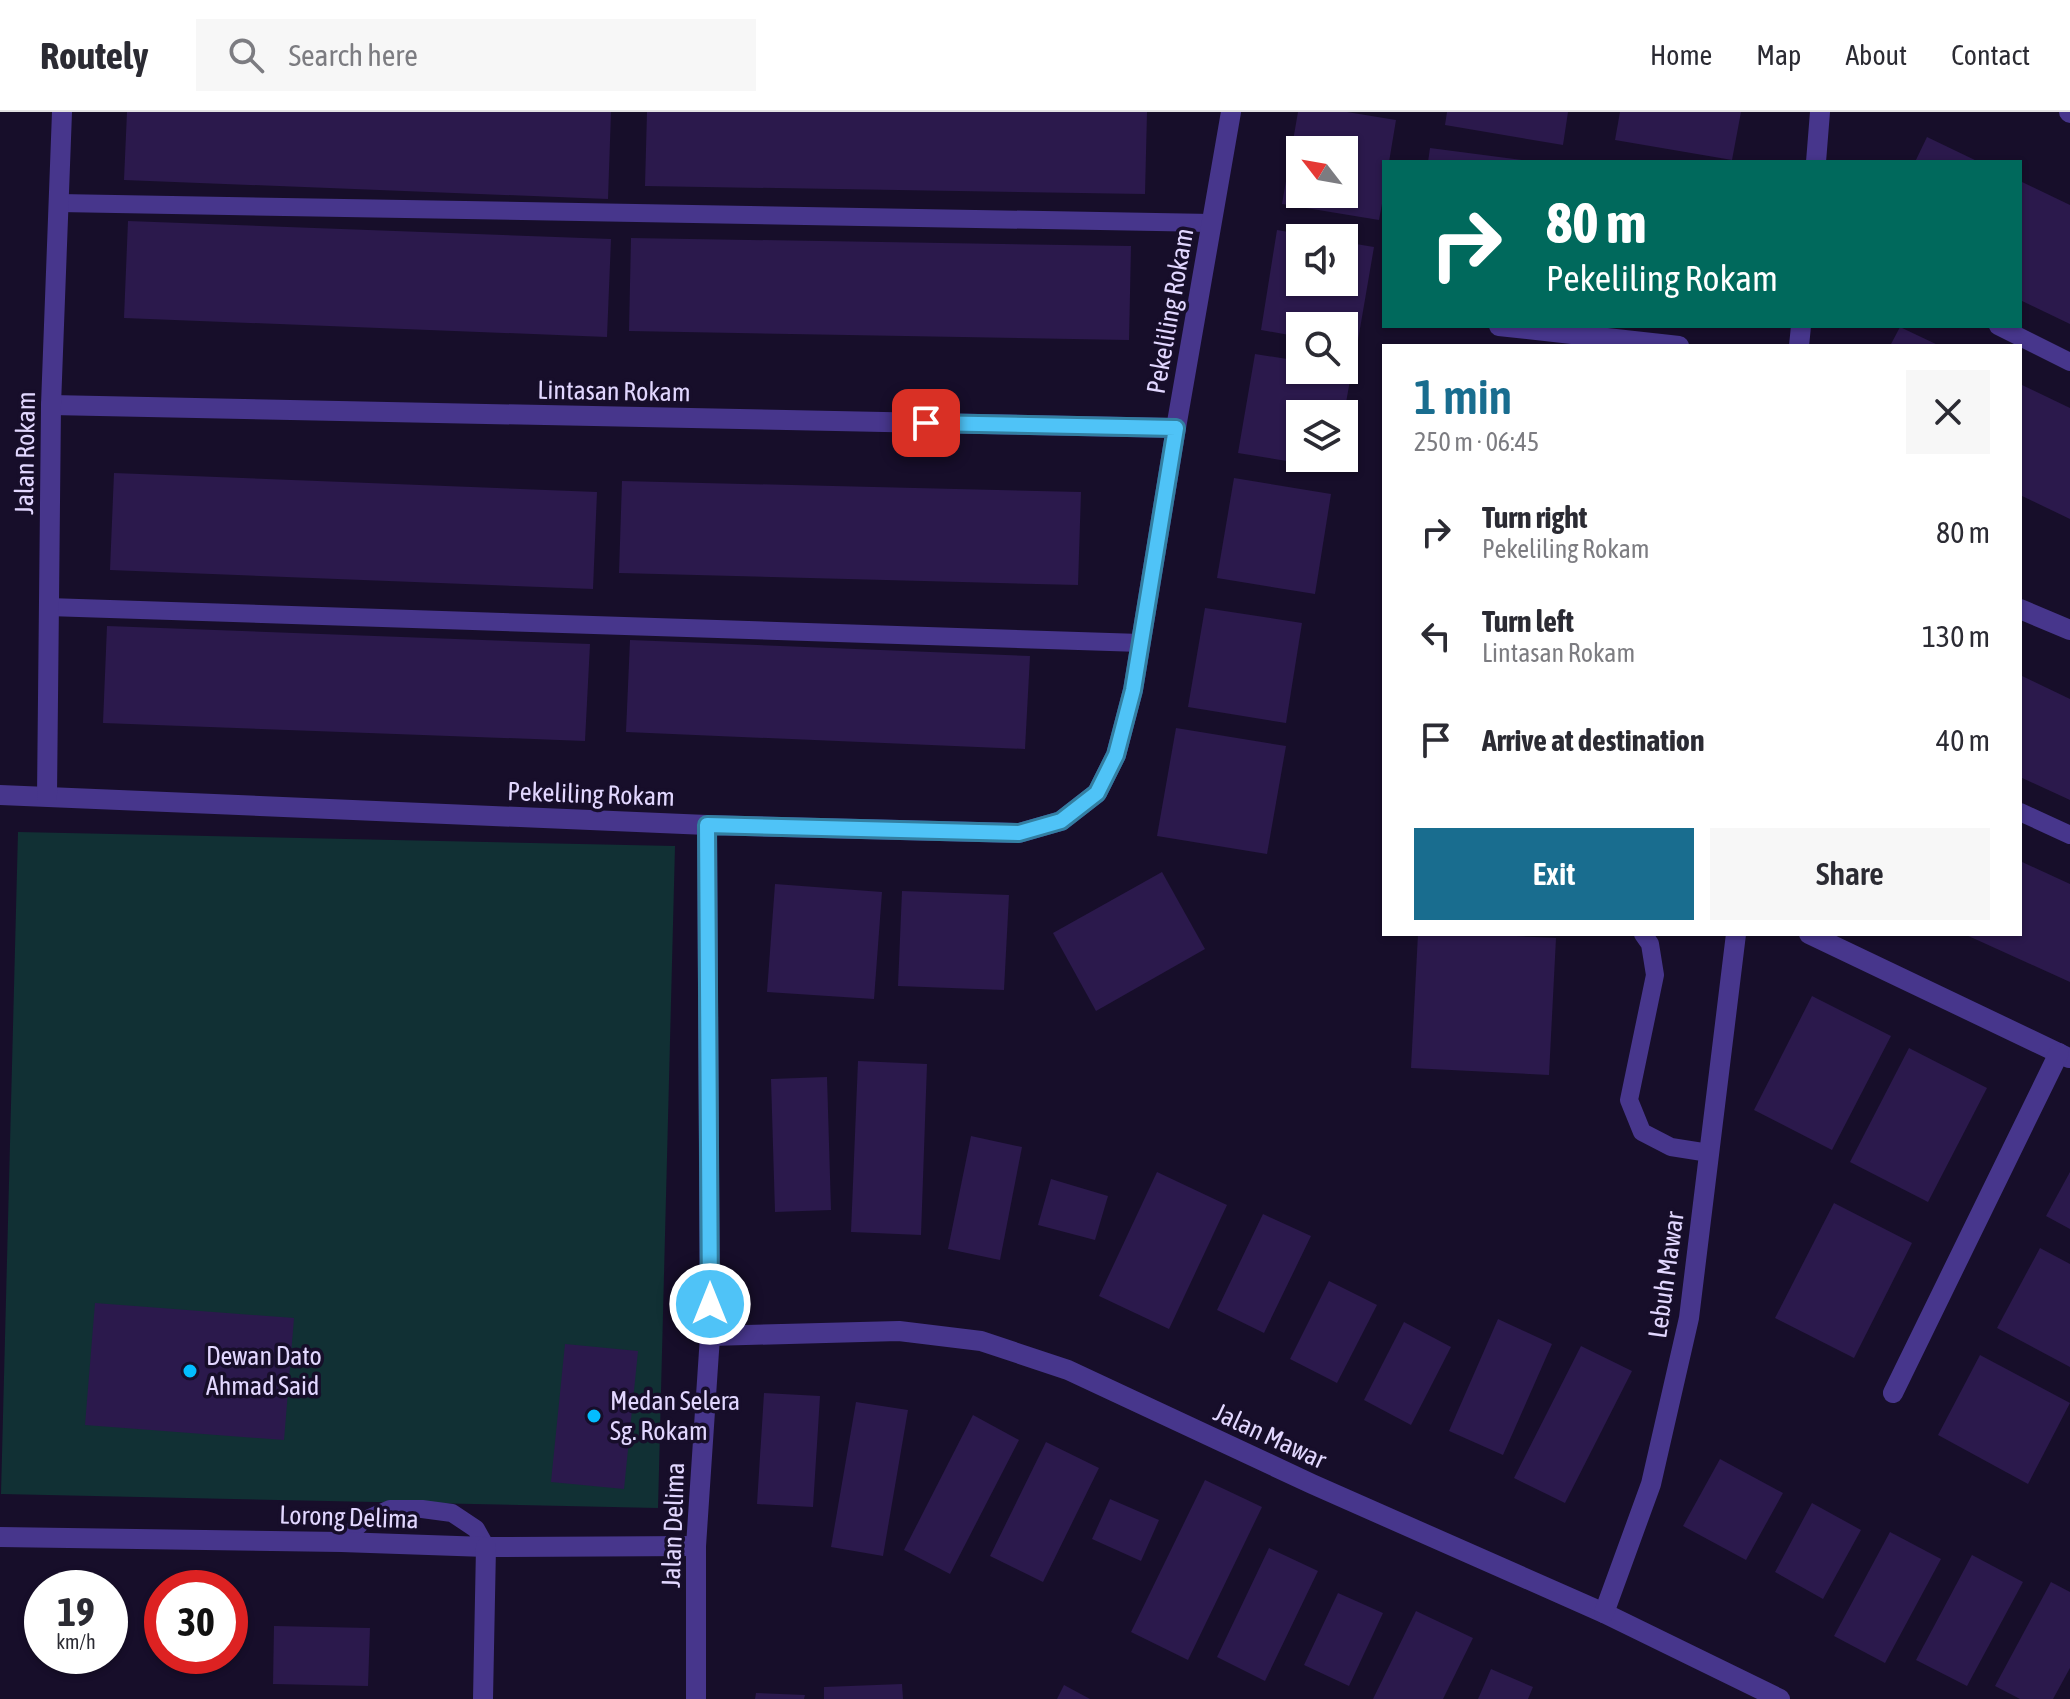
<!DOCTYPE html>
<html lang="en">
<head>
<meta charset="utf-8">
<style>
  :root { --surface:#fff; --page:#f7f7f7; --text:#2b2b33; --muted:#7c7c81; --line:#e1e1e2; --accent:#196d8f }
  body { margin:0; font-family:"Asap Condensed",sans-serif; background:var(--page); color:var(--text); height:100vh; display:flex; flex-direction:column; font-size:30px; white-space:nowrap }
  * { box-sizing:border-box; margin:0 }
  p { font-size:26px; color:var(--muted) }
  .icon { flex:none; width:44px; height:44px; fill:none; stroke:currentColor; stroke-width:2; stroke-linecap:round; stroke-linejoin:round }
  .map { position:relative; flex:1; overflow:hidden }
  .panel { position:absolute; left:1382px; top:232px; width:640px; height:592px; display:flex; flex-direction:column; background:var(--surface); border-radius:0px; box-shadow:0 2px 6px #0004 }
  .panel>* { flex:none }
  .banner { position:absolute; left:1382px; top:48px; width:640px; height:168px; border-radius:0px; box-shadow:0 2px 6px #0004; background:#00695c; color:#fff; overflow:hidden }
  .needle { width:52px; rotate:301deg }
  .controls { position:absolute; left:1286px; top:24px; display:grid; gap:16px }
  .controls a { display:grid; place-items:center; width:72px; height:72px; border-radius:0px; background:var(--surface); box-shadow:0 2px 6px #0004; font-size:40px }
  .speed { position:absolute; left:24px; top:1458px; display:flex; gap:16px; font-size:40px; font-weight:700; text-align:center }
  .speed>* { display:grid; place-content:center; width:104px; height:104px; border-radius:50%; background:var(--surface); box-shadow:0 2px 6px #0004; line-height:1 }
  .speed small { font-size:20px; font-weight:400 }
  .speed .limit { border:12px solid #d22; background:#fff; color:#111 }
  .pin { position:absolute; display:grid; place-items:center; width:68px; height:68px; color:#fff; margin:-34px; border-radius:16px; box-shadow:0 4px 12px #0006 }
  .me { position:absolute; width:88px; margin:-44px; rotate:0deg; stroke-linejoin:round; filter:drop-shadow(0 0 6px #0008) }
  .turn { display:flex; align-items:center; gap:28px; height:168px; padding:0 32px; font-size:36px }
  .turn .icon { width:104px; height:104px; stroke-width:2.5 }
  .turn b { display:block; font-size:56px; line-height:68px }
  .round { display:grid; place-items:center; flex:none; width:84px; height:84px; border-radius:0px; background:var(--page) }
  .headline { display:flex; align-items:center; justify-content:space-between; height:136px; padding:0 32px }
  h1 { font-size:48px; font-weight:600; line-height:60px; color:var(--accent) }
  .action { display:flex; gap:16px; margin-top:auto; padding:16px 32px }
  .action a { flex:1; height:92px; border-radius:0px; background:var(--accent); color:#fff; font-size:32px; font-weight:600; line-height:92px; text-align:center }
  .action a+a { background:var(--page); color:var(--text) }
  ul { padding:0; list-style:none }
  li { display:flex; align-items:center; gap:24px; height:104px; padding:0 32px }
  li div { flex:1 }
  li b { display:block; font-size:30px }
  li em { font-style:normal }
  header { display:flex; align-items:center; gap:48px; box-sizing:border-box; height:112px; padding:0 40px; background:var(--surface); border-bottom:2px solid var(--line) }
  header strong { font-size:38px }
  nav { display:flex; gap:44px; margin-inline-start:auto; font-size:28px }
  .search { width:560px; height:72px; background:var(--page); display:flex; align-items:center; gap:20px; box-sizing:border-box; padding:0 28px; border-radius:0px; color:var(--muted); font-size:30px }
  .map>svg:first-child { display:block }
  .green { fill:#113034 }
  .building { fill:#2b194c; fill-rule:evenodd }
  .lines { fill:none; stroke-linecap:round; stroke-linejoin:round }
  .service { stroke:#47368c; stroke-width:18 }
  .minor { stroke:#47368c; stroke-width:20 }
  .route-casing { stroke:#337fa1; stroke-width:20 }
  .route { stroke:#4fc3f7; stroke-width:14 }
  .poi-dot { fill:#03bdff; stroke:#170e2a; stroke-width:3 }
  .labels { text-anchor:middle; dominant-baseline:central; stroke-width:7; stroke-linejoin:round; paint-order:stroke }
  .street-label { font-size:26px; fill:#e2d7ff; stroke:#170e2a }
  .poi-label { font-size:26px; fill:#e2d7ff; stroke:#170e2a; text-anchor:start }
</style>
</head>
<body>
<header>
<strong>Routely</strong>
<div class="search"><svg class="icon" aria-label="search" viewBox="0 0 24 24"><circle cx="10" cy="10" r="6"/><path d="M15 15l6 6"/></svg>Search here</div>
<nav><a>Home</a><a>Map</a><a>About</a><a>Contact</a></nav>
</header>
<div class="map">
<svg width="2070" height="1587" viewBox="0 0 2070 1587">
  <rect width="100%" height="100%" fill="#170e2a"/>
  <!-- green -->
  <path class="green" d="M18 720 675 734 658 1396 1 1382Z"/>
  <!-- building -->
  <g class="building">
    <path d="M127 0H611L608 87 124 68Z"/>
    <path d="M647 0H1147L1145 82 645 74Z"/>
    <path d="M1298 0H1347L1396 8 1389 50H1384V81L1379 108 1282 92ZM1300 38H1344V82H1300Z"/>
    <path d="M1447 0H1568L1563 33 1445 13Z"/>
    <path d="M1620 0H1741L1732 48 1615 28Z"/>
    <path d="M1927 25 1979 50H1915Z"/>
    <path d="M1430 36 1522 48V50H1428Z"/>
    <path d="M2020 69 2070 93V212L2020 188Z"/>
    <path d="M128 109 611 127 607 225 124 206Z"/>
    <path d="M1277 118 1312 124V126H1300V170H1344V130L1374 135 1357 234 1344 232V214H1300V225L1261 218Z"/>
    <path d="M631 126 1131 134 1129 228 629 219Z"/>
    <path d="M1900 215 1940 234H1890Z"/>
    <path d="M1255 242 1300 249V258L1352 257 1344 302H1300V346H1337L1335 357 1238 341Z"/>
    <path d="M2020 272 2070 296V407L2020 383Z"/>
    <path d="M114 361 597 380 593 477 110 458Z"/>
    <path d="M1234 366 1331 382 1315 482 1217 466Z"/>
    <path d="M622 369 1081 380 1078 473 619 461Z"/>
    <path d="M1205 496 1302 511 1286 611 1188 595Z"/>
    <path d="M107 514 590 532 585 629 103 611Z"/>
    <path d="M630 528 1030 544 1025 637 626 620Z"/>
    <path d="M2020 563 2070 587V688L2020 665Z"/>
    <path d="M1176 616 1286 634 1267 742 1157 724Z"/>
    <path d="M2020 749 2070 772V870L1964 822H2020Z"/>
    <path d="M1162 760 1205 837 1096 899 1053 821Z"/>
    <path d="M775 772 882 780 874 887 767 880Z"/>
    <path d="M902 779 1009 783 1004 878 898 874Z"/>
    <path d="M1418 822H1477L1556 826 1549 963 1411 956Z"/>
    <path d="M1812 884 1891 924 1832 1038 1754 998Z"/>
    <path d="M1909 936 1987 976 1928 1090 1850 1050Z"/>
    <path d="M858 949 927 952 921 1123 851 1120Z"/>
    <path d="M827 965 831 1098 775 1100 771 967Z"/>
    <path d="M971 1024 1022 1035 1000 1148 948 1137Z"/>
    <path d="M1157 1060 1227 1093 1169 1217 1099 1184Z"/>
    <path d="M2070 1060V1117L2046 1104Z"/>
    <path d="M1051 1067 1108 1084 1095 1128 1038 1113Z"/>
    <path d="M1834 1091 1912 1131 1854 1246 1775 1206Z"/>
    <path d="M1263 1102 1311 1124 1264 1221 1217 1198Z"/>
    <path d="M2040 1136 2070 1152V1255L1997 1216Z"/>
    <path d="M1329 1169 1377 1193 1337 1271 1290 1247Z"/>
    <path d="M95 1191 294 1206 284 1328 85 1313Z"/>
    <path d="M1498 1207 1552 1232 1503 1343 1449 1319Z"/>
    <path d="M1404 1210 1451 1235 1411 1313 1364 1288Z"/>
    <path d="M565 1232 638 1239 624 1377 551 1370Z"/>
    <path d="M1581 1234 1632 1259 1565 1391 1514 1366Z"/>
    <path d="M1980 1243 2070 1291 2028 1372 1938 1323Z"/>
    <path d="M764 1281 820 1284 813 1395 757 1392Z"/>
    <path d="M856 1290 908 1298 883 1444 831 1435Z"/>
    <path d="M973 1303 1019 1328 950 1462 904 1438Z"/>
    <path d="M1046 1330 1099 1356 1043 1470 990 1444Z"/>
    <path d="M1720 1347 1783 1381 1746 1448 1683 1414Z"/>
    <path d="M1205 1368 1262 1395 1188 1548 1131 1520Z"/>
    <path d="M1110 1387 1159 1408 1141 1449 1092 1427Z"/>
    <path d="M1812 1391 1861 1418 1823 1487 1775 1460Z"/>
    <path d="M1890 1420 1941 1447 1885 1551 1834 1524Z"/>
    <path d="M1269 1436 1318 1459 1265 1569 1217 1545Z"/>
    <path d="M1972 1443 2023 1470 1967 1574 1916 1548Z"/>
    <path d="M2051 1470 2070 1480V1556L2053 1587H2020L1995 1574Z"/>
    <path d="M1338 1481 1383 1501 1349 1574 1304 1553Z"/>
    <path d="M1416 1499 1473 1526 1443 1587H1373Z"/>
    <path d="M274 1514 370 1516 368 1574 273 1572Z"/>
    <path d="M1491 1557 1533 1575 1528 1587H1478Z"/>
    <path d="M902 1572 903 1587H824V1575Z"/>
    <path d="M1064 1573 1090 1587H1057Z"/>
    <path d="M756 1581 805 1583 804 1587H755Z"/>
  </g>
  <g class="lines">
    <!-- service -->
    <g class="service">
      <path d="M59 91 1212 111"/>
      <path d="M1998 214 2070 250"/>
      <path d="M48 495 1141 531"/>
      <path d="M2020 700 2070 723"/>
      <path d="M1643 822 1650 832 1655 863 1629 988 1642 1020 1671 1035 1709 1041"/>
      <path d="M341 1430 363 1409 390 1397H422L452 1401 476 1417 486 1435"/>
    </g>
    <!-- minor -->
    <g class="minor">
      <path d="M2069 0 2070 1"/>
      <path d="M1816 50 1820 0"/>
      <path d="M1499 214 1679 234"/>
      <path d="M1799 234 1801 214"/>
      <path d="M51 293 1176 316"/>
      <path d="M2020 497 2070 518"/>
      <path d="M0 683 707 713 1019 721 1061 709 1097 681 1116 643 1133 578 1176 316 1231 0"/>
      <path d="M47 684 51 293 62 0"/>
      <path d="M1809 822 2069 946"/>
      <path d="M710 1224 899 1219 981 1229 1068 1258 1312 1372 1604 1501 1780 1587"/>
      <path d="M1893 1281 2059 941"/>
      <path d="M0 1425 341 1430 486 1435 696 1434"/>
      <path d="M1604 1501 1651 1372 1689 1206 1736 822"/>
      <path d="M483 1587 486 1435"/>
      <path d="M696 1587V1434L710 1224 707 713"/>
    </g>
  </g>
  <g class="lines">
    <defs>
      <path id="route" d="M710 1192 707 713 1019 721 1061 709 1097 681 1116 643 1133 578 1176 316 926 311"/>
    </defs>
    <!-- route casing -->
    <use href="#route" class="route-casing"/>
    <!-- route -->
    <use href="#route" class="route"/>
  </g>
  <!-- markers -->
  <g class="poi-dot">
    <circle cx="190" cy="1259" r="8"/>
    <circle cx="594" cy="1304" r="8"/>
  </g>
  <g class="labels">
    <!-- street labels -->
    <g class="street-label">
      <text transform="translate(1170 199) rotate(-80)">Pekeliling Rokam</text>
      <text transform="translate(614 279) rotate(1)">Lintasan Rokam</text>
      <text transform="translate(25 341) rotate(-89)">Jalan Rokam</text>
      <text transform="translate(591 682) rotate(2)">Pekeliling Rokam</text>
      <text transform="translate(1666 1163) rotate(-82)">Lebuh Mawar</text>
      <text transform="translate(1270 1324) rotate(25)">Jalan Mawar</text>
      <text transform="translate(349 1405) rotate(2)">Lorong Delima</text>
      <text transform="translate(673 1413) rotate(-88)">Jalan Delima</text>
    </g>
    <!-- poi labels -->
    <g class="poi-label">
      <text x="206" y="1244">Dewan Dato<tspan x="206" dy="30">Ahmad Said</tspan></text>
      <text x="610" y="1289">Medan Selera<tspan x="610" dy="30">Sg. Rokam</tspan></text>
    </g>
  </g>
</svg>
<div class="controls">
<a><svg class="needle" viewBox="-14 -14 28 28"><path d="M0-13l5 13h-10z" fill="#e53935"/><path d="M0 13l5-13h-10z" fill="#7c7c81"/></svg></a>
<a><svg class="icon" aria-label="sound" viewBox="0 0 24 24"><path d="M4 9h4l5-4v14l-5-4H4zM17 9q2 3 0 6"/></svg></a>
<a><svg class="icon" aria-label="search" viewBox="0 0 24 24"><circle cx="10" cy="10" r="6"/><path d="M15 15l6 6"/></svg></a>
<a><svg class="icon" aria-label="layers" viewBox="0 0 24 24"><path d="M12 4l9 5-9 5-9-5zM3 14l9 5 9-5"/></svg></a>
</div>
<div class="speed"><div>19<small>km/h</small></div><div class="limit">30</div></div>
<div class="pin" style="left:926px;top:311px;background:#d93025"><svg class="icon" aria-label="arrive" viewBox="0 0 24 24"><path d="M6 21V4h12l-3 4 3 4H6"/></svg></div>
<svg class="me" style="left:710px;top:1192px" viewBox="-20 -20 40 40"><circle r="17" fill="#4fc3f7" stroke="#fff" stroke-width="3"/><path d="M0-11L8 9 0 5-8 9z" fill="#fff"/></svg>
<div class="banner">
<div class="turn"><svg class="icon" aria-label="right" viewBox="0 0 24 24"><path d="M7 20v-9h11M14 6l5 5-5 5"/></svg><div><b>80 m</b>Pekeliling Rokam</div></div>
</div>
<section class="panel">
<div class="headline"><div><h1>1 min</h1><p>250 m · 06:45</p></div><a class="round"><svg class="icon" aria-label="close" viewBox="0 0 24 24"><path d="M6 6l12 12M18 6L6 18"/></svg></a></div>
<ul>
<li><svg class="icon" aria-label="right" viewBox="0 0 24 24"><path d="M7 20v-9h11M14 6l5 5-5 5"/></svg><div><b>Turn right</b><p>Pekeliling Rokam</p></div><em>80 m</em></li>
<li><svg class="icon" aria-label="left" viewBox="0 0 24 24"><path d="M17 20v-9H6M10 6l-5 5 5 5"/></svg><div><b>Turn left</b><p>Lintasan Rokam</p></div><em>130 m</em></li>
<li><svg class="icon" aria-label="arrive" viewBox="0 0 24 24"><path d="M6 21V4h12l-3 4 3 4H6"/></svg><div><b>Arrive at destination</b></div><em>40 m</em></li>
</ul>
<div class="action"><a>Exit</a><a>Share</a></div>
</section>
</div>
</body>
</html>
